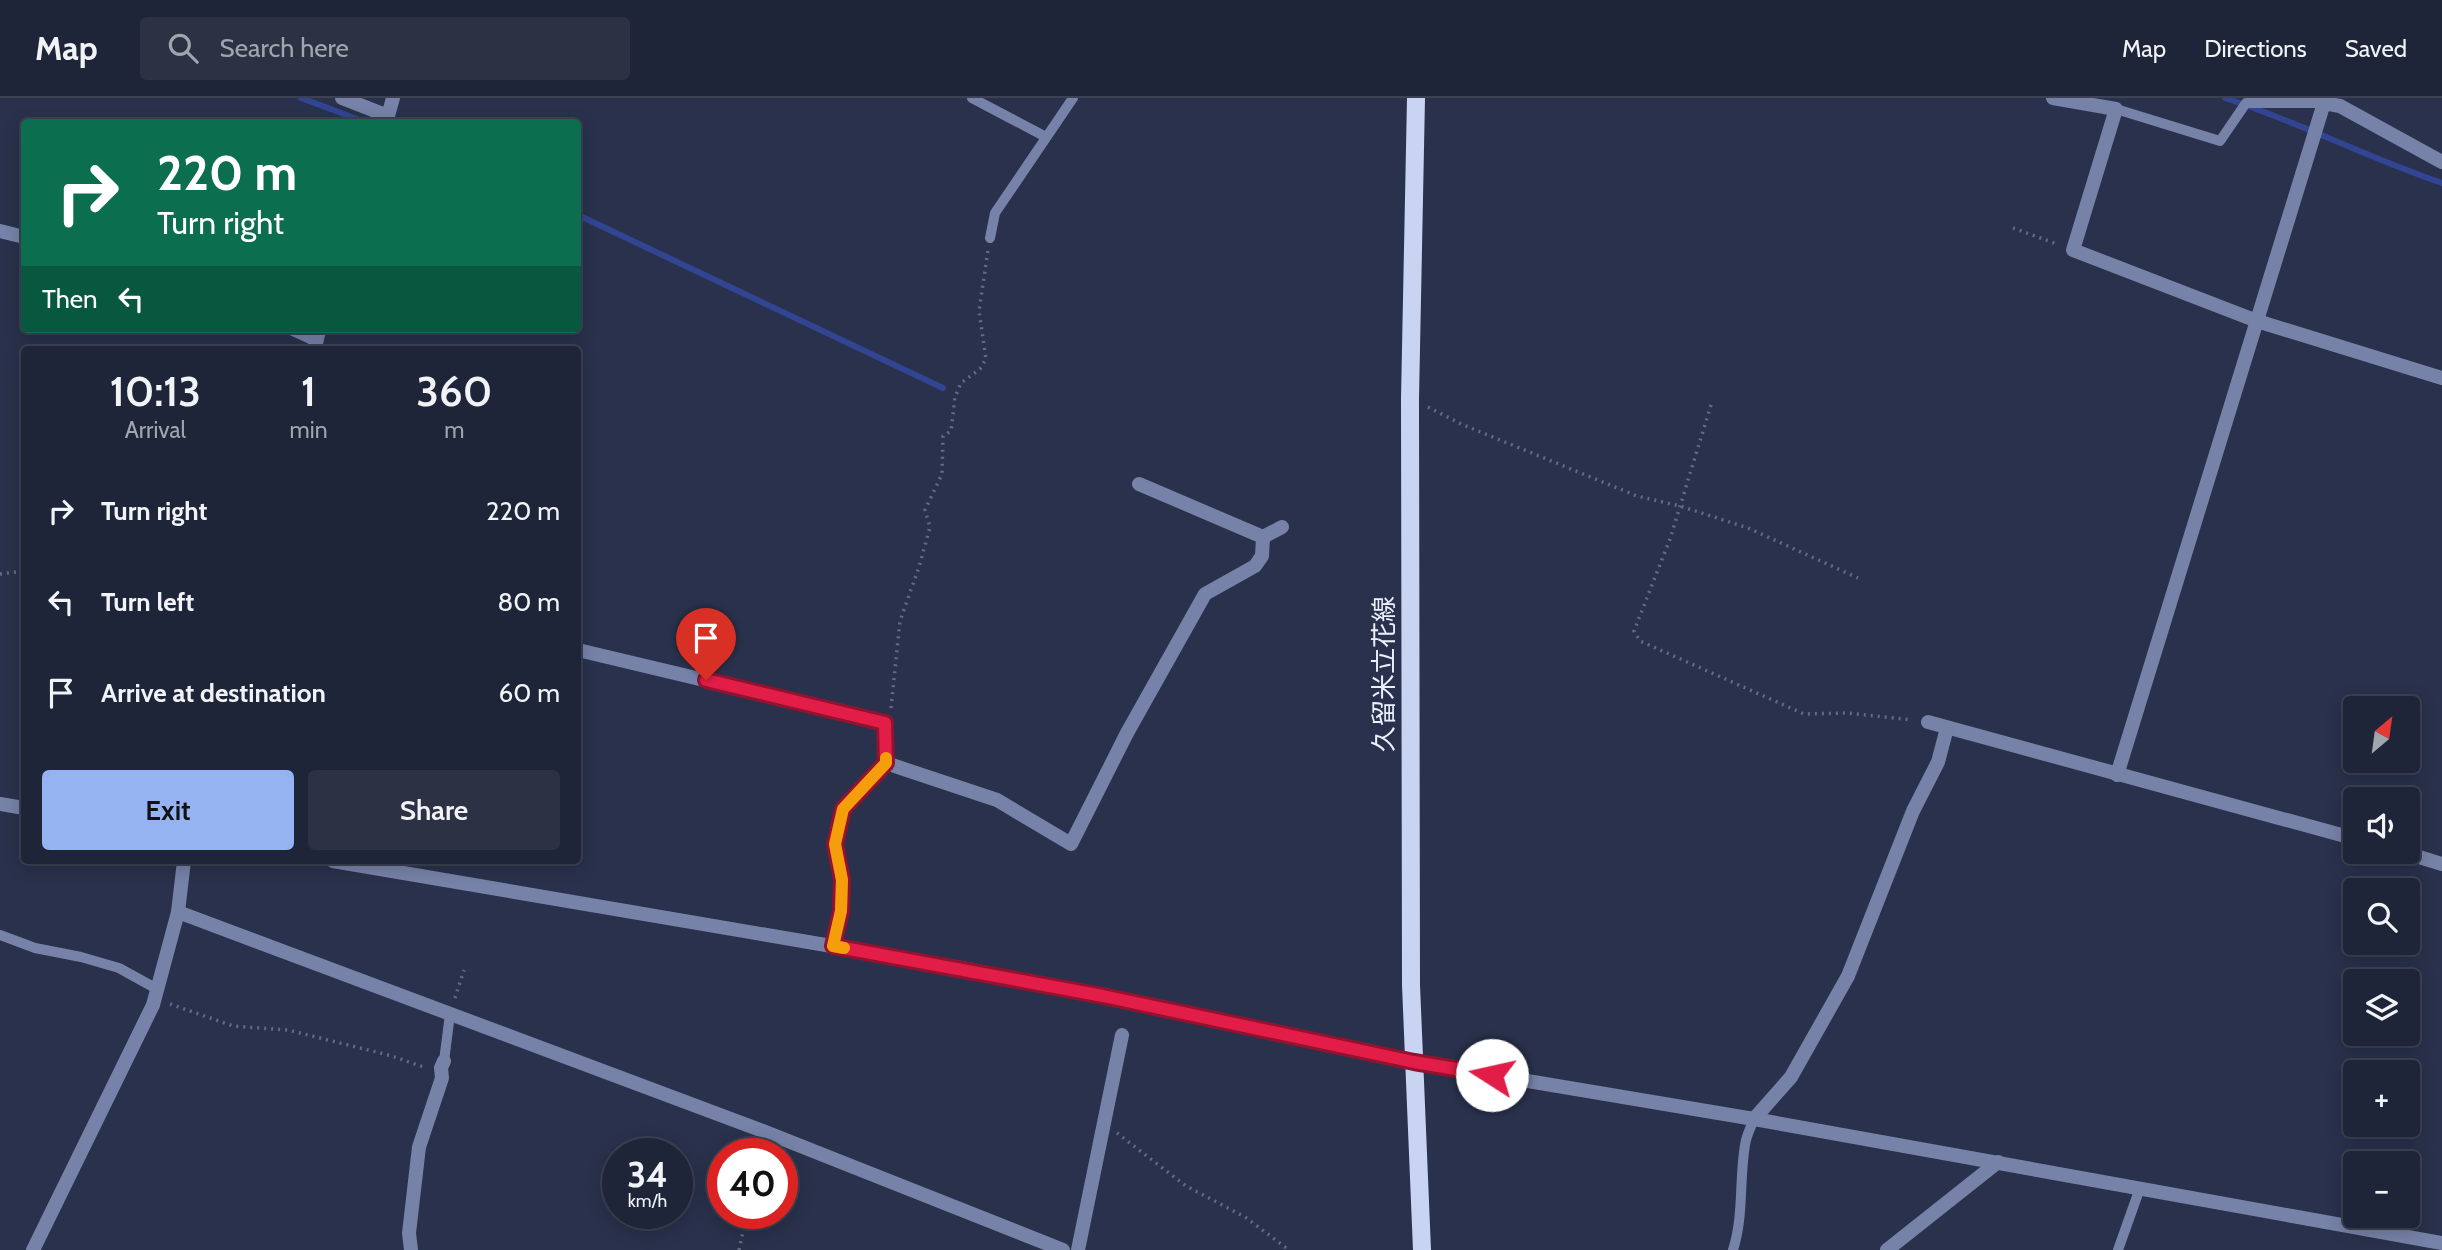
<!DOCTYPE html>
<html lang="en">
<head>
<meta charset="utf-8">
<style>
  :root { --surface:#1f2539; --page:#2c3144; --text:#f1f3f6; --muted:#a1a5ae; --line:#3c4253; --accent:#95b2f1 }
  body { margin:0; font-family:Cabin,"Noto Sans JP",sans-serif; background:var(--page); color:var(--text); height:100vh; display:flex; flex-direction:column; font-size:26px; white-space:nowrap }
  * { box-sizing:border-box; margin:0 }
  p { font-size:23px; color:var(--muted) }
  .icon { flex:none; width:38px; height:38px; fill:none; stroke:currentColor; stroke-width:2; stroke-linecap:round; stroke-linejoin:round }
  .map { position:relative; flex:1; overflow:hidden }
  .sheet { position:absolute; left:21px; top:248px; width:560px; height:518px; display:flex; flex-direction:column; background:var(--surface); border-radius:7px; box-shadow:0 4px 18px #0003,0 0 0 2px var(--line) }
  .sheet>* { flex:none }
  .banner { position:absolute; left:21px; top:21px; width:560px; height:214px; border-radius:7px; box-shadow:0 4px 18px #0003,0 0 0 2px var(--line); background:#0b6e4f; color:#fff; overflow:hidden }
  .needle { width:46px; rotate:29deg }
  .fabs { position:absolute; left:2343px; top:598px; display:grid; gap:14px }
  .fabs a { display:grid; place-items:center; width:77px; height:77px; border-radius:7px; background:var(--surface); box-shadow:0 4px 18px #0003,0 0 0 2px var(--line); font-size:35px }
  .speed { position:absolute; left:602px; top:1040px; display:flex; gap:14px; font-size:35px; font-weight:700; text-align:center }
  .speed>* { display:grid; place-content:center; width:91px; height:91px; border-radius:50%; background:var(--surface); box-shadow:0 4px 18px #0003,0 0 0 2px var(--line); line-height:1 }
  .speed small { font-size:18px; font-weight:400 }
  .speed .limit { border:10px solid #d22; background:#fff; color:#111 }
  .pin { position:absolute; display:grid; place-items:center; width:60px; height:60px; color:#fff; margin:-72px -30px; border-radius:50% 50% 50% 0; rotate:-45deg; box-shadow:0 0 7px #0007 }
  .pin .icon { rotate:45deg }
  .me { position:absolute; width:77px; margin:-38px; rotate:280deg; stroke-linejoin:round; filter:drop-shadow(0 0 5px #0008) }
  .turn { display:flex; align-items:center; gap:24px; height:147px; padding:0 21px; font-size:32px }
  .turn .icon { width:91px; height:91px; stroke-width:2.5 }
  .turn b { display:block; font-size:49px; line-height:60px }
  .then { display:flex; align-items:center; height:66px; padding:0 21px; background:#0003; gap:14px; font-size:26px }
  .eta { display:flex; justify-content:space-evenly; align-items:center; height:119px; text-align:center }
  .eta b { font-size:42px; font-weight:600; line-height:49px }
  .primary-button { display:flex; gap:14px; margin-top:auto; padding:14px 21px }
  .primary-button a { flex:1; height:80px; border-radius:7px; background:var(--accent); color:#111; font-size:28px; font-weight:600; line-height:80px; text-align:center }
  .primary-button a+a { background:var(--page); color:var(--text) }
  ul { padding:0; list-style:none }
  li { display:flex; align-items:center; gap:21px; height:91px; padding:0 21px }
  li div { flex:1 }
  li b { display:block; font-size:26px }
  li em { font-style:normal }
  header { display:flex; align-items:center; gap:42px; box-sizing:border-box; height:98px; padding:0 35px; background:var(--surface); border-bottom:2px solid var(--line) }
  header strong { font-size:33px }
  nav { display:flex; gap:38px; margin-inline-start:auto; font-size:24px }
  .search { width:490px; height:63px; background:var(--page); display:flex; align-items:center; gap:18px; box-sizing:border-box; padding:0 24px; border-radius:7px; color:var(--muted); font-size:26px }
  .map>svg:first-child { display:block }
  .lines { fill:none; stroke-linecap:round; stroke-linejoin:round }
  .stream { stroke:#324593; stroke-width:6 }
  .path { stroke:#646b82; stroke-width:3.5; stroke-dasharray:2 5; stroke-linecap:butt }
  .service { stroke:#7682a7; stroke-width:10 }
  .minor { stroke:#7682a7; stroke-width:14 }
  .tertiary { stroke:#7682a7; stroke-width:14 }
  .primary { stroke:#c9d4f2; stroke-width:18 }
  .route-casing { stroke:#92132f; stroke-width:18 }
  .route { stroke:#e11d48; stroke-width:12 }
  .slow { stroke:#f59e0b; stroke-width:12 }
  .labels { text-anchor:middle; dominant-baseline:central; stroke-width:5; stroke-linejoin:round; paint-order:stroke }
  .street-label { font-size:26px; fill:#ebf0fe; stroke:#29314c }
</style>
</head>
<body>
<header>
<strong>Map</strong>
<div class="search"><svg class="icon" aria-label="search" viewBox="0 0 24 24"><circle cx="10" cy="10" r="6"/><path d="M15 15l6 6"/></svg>Search here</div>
<nav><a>Map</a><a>Directions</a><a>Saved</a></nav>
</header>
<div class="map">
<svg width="2442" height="1152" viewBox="0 0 2442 1152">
  <rect width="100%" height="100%" fill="#29314c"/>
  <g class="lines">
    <!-- stream -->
    <g class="stream">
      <path d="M301 0 365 24"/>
      <path d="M2225 0C2299 24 2368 60 2442 85"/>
      <path d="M578 117 943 290"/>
    </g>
    <!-- path -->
    <g class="path">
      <path d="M2013 130 2057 146"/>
      <path d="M1711 307 1670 441 1634 533 1640 543 1804 616 1847 615 1912 622"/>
      <path d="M1428 309 1461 326 1637 398 1680 408 1748 430 1858 480"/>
      <path d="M0 476 24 473"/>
      <path d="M891 610 900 523 919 469 930 429 925 412 942 376 943 338 951 333 955 299 961 285 980 271 986 261 979 213 988 152"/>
      <path d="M455 900 464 872"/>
      <path d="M170 906 233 928 288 932 392 958 426 970"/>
      <path d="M1117 1035 1186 1088 1245 1119 1289 1152"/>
      <path d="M739 1152 747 1115"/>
    </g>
    <!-- service -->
    <g class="service">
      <path d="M972 0 1046 39"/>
      <path d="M2116 11 2220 43 2246 5H2324L2326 1"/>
      <path d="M990 140 995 115 1073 0"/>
      <path d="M0 837 35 850 81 859 119 870 157 891"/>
      <path d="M444 963 450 916"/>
      <path d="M1733 1152C1744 1117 1739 1083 1745 1047 1746 1038 1751 1029 1754 1021"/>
      <path d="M2118 1152 2140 1090"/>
    </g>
    <!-- minor -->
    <g class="minor">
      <path d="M342 0 388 18 393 0"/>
      <path d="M2053 0 2116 11 2073 152 2257 223 2442 280"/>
      <path d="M0 133 24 139"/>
      <path d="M293 231 317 242"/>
      <path d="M313 252 320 231"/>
      <path d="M1263 439 1282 429"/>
      <path d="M578 552 885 625 886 665"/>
      <path d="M1928 624 2356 741"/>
      <path d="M2117 677 2324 5 2340 8 2442 64"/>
      <path d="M2403 754 2442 766"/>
      <path d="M178 814 763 1033 1063 1152"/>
      <path d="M833 848 841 813 842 782 835 746 843 711 886 665 997 702 1071 746 1127 635 1205 496 1255 468 1262 458 1263 439 1139 386"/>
      <path d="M1754 1021 1791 979 1848 878 1913 713 1938 664 1947 630"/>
      <path d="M33 1152 153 907 178 814 184 763"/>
      <path d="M411 1152 409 1135 419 1049 442 980 441 970 444 963"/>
      <path d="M1078 1152 1122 937"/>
      <path d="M1887 1152 1998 1064"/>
    </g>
    <!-- tertiary -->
    <g class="tertiary">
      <path d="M0 706 24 710"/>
      <path d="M333 763 972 872 1129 903 1414 964 1754 1021 2442 1145"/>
    </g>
    <!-- primary -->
    <path class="primary" d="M1416 0 1410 301 1411 887 1422 1152"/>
  </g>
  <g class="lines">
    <defs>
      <path id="route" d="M706 582 885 625 886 665 843 711 835 746 842 782 841 813 833 848 1103 898 1414 964 1492 977"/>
    </defs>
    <!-- route casing -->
    <use href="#route" class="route-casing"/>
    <!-- route -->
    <use href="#route" class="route"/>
    <!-- slow -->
    <path class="slow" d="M844 850 833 848 841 813 842 782 835 746 843 711 886 665V660"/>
  </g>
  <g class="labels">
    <!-- street labels -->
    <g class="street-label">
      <text transform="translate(1384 576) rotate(-90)">久留米立花線</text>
    </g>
  </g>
</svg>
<div class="fabs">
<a><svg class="needle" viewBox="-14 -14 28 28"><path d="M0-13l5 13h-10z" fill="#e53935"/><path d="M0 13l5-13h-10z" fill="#a1a5ae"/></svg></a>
<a><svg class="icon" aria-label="sound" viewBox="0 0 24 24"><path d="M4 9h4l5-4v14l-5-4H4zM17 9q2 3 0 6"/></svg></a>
<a><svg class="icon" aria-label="search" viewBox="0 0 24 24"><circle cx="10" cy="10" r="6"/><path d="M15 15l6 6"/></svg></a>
<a><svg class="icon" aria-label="layers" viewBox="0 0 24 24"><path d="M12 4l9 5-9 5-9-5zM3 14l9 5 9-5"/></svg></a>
<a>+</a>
<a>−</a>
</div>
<div class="speed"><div>34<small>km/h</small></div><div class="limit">40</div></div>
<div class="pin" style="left:706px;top:582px;background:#d93025"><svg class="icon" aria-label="arrive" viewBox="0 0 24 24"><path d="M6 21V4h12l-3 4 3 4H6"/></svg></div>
<svg class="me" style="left:1492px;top:977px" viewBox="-20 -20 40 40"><circle r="19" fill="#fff"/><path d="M0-13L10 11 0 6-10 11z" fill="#e11d48"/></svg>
<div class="banner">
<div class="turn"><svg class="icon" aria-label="right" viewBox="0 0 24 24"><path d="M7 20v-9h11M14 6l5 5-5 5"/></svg><div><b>220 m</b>Turn right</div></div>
<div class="then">Then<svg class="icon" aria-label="left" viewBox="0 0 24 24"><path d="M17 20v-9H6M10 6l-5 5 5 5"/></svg></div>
</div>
<section class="sheet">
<div class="eta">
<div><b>10:13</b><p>Arrival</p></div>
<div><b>1</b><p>min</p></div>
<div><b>360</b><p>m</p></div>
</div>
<ul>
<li><svg class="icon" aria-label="right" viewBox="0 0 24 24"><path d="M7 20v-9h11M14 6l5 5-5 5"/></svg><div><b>Turn right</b></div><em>220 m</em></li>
<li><svg class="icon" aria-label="left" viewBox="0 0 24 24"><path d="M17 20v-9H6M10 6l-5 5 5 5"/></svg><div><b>Turn left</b></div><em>80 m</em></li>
<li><svg class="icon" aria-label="arrive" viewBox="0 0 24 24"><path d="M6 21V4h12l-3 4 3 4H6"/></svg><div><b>Arrive at destination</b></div><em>60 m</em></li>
</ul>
<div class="primary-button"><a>Exit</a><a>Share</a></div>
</section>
</div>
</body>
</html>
